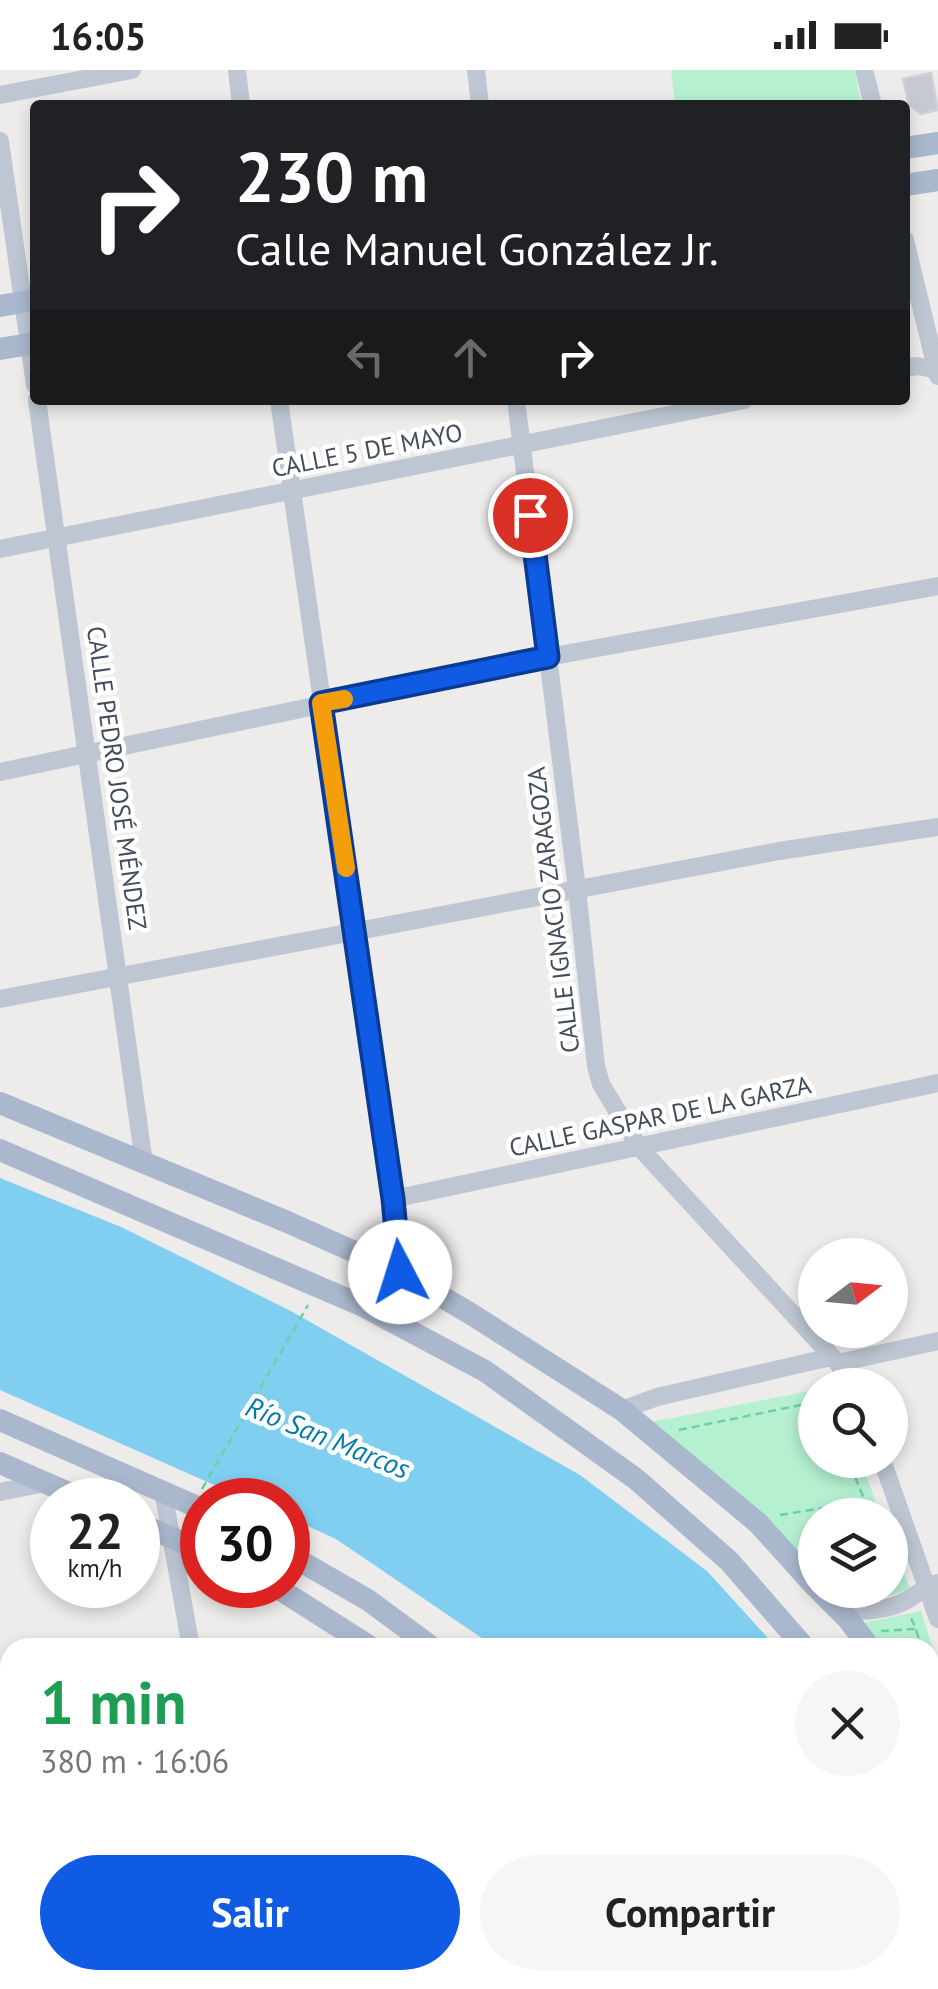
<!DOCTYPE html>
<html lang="es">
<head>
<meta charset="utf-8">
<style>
  :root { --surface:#fff; --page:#f6f6f6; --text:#222; --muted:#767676; --accent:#0f5be4 }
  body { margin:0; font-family:"PT Sans",sans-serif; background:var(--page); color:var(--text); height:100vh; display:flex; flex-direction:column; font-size:38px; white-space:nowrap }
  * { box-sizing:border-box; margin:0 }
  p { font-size:32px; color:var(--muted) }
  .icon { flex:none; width:55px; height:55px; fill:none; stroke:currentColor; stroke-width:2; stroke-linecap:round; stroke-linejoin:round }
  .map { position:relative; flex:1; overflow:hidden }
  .details { position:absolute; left:0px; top:1568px; width:940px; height:352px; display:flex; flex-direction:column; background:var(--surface); border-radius:30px 30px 0 0; box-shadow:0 5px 15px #0003 }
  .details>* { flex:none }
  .guide { position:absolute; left:30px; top:30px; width:880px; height:305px; border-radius:10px; box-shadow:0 5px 15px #0003; background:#202124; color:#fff; overflow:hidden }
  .needle { width:65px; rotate:74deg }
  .buttons { position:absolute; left:798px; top:1168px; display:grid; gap:20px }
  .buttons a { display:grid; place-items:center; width:110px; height:110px; border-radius:50%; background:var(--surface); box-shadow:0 5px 15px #0003; font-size:50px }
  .speed { position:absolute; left:30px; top:1408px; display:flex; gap:20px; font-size:50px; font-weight:700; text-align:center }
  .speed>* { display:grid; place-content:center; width:130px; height:130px; border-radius:50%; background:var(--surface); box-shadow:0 5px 15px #0003; line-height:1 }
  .speed small { font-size:25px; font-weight:400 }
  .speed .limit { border:15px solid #d22; background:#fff; color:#111 }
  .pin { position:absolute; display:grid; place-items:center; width:85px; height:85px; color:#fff; margin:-42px; border:5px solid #fff; border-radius:50%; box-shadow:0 2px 10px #0007 }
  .me { position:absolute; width:110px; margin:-55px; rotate:355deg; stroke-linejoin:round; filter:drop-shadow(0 0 8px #0008) }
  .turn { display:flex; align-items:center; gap:35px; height:210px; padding:0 40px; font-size:45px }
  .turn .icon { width:130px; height:130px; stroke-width:2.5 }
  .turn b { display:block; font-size:70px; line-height:85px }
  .lanes { display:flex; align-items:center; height:95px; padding:0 40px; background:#0003; justify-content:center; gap:50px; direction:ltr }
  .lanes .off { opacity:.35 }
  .round { display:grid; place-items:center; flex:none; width:105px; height:105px; border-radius:52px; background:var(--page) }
  .head { display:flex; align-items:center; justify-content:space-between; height:170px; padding:0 40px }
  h1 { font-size:60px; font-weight:800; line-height:75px; color:#1e9e55 }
  .action { display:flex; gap:20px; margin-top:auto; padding:20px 40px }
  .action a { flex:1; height:115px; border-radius:60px; background:var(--accent); color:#fff; font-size:40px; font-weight:800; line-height:115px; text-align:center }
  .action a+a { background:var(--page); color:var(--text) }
  .status { display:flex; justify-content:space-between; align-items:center; height:70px; padding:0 50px; background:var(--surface); direction:ltr }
  .status svg { height:28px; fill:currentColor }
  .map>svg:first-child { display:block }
  .green { fill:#b5f0d1 }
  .water { fill:#80cff0 }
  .building { fill:#c7c9d2; stroke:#cfd1d8; stroke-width:2.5 }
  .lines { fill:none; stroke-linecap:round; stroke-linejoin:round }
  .path { stroke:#6cd0a7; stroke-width:2.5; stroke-dasharray:8 5; stroke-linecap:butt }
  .minor { stroke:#bdc6d2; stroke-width:18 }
  .major { stroke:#a9b8cd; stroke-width:22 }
  .route-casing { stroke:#0a3b94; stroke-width:25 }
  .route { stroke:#0f5be4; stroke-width:18 }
  .slow { stroke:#f59e0b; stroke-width:18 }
  .labels { text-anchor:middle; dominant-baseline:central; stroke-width:9; stroke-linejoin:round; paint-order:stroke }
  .street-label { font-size:25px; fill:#434d59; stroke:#fff }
  .water-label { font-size:28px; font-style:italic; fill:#057aab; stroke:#fff }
</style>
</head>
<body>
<div class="status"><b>16:05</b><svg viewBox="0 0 49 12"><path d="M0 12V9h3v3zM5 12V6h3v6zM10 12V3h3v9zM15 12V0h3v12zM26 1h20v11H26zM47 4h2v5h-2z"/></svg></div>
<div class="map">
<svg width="938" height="1919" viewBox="0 0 938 1919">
  <rect width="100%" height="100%" fill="#eeebeb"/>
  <!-- green -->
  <g class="green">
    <path d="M671 0H854L862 35H675Z"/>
    <path d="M815 1320V1390H860L881 1445H815V1504L651 1352Z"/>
    <path d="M890 1467 910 1519 869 1532 839 1530 830 1520H890Z"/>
    <path d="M921 1541 938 1595V1658L930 1649V1578L872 1577 854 1555Z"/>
  </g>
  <!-- water -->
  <g class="water">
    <path d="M0 1108 121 1157 289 1240 580 1405 707 1501 776 1577H495L336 1469 288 1447V1430H248L0 1320Z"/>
    <path d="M930 1776 938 1789V1919H811L806 1910H930Z"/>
  </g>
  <!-- building -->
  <path class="building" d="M931 3 938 40 921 44 909 35 903 9Z"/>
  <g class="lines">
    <!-- path -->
    <g class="path">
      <path d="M679 1360 815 1332"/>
      <path d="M202 1419 308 1235"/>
      <path d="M865 1432 870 1445"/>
      <path d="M780 1445 865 1431 848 1390"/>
      <path d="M890 1495 896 1511"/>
      <path d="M916 1560 922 1578"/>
      <path d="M881 1561 916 1559 911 1548"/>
      <path d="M930 1603 938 1628"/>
      <path d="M930 1630 937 1639"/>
    </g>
    <!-- minor -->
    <g class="minor">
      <path d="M237 0 241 35"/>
      <path d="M476 0 480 35"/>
      <path d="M864 0 873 35"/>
      <path d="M0 25 132 0"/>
      <path d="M0 71 35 315"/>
      <path d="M905 170 938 306"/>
      <path d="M905 298 917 296 938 300"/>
      <path d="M37 330 144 1093"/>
      <path d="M279 330 393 1129 400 1202 393 1252"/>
      <path d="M516 330 577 819 596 996 601 1014 639 1077 838 1293 849 1315"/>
      <path d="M0 479 744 330"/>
      <path d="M0 702 548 587 938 516"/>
      <path d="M0 929 779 781 938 757"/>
      <path d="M393 1129 938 1013"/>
      <path d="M838 1293 938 1271"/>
      <path d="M622 1340 657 1327 831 1287"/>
      <path d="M882 1390 938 1549"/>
      <path d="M163 1421 191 1578"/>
      <path d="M0 1422 45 1413"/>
      <path d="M836 1536C857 1544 889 1541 909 1529 919 1523 925 1516 938 1513"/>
      <path d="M0 1668 10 1666"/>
      <path d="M256 1910 258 1919"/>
      <path d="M551 1910 553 1919"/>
      <path d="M172 1919 213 1910"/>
    </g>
    <!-- major -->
    <g class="major">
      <path d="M905 78 938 73"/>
      <path d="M905 115 938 110"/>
      <path d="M0 236 35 230"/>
      <path d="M0 279 35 273"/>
      <path d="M0 1033 285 1151 400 1202 471 1244 622 1340 758 1453 815 1516"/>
      <path d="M0 1080 363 1236 485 1301 636 1409 729 1491 805 1578"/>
      <path d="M0 1350 202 1439"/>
      <path d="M0 1393 85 1430"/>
      <path d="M138 1453 202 1481"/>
      <path d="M288 1484 368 1530 433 1578"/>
      <path d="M273 1515 372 1578"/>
      <path d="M819 1520 848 1549 870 1578"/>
      <path d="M930 1657 938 1669"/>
      <path d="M930 1736 938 1746"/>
      <path d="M731 1910 738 1919"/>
      <path d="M770 1910 777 1919"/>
    </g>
  </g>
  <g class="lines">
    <defs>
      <path id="route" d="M400 1202 393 1129 321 633 548 587 530 445"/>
    </defs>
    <!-- route casing -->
    <use href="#route" class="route-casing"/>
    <!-- route -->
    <use href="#route" class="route"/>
    <!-- slow -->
    <path class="slow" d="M344 629 321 633 346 798"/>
  </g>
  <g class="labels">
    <!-- street labels -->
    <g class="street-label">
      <text transform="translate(367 380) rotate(-11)">CALLE 5 DE MAYO</text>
      <text transform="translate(117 708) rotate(82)">CALLE PEDRO JOSÉ MÉNDEZ</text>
      <text transform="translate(553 840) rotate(-97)">CALLE IGNACIO ZARAGOZA</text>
      <text transform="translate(660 1046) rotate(-12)">CALLE GASPAR DE LA GARZA</text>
    </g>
    <!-- water labels -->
    <g class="water-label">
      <text transform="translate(328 1367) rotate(22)">Río San Marcos</text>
    </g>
  </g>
</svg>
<div class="buttons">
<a><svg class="needle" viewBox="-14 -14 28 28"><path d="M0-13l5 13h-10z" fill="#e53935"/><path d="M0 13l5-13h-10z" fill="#767676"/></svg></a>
<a><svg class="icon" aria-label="search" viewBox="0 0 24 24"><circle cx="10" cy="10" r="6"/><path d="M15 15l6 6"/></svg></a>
<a><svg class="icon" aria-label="layers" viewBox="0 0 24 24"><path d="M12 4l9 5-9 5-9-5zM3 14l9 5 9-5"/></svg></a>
</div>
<div class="speed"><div>22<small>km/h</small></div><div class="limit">30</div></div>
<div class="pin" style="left:530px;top:445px;background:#d93025"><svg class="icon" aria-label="arrive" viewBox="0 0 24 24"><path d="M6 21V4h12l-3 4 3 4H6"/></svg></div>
<svg class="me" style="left:400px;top:1202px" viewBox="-20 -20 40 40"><circle r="19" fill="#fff"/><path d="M0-13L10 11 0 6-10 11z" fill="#0f5be4"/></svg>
<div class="guide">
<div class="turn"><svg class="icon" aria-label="right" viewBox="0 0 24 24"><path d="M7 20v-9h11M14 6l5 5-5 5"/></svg><div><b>230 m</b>Calle Manuel González Jr.</div></div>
<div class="lanes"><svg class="icon off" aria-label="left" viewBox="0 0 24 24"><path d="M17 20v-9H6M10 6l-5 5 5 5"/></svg><svg class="icon off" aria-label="ahead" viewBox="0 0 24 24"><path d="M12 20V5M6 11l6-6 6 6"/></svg><svg class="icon" aria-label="right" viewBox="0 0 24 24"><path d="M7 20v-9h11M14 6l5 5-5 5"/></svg></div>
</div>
<section class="details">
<div class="head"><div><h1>1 min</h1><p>380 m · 16:06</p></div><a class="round"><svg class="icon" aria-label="close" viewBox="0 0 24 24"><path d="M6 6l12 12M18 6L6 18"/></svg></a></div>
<div class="action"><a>Salir</a><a>Compartir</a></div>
</section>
</div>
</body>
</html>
